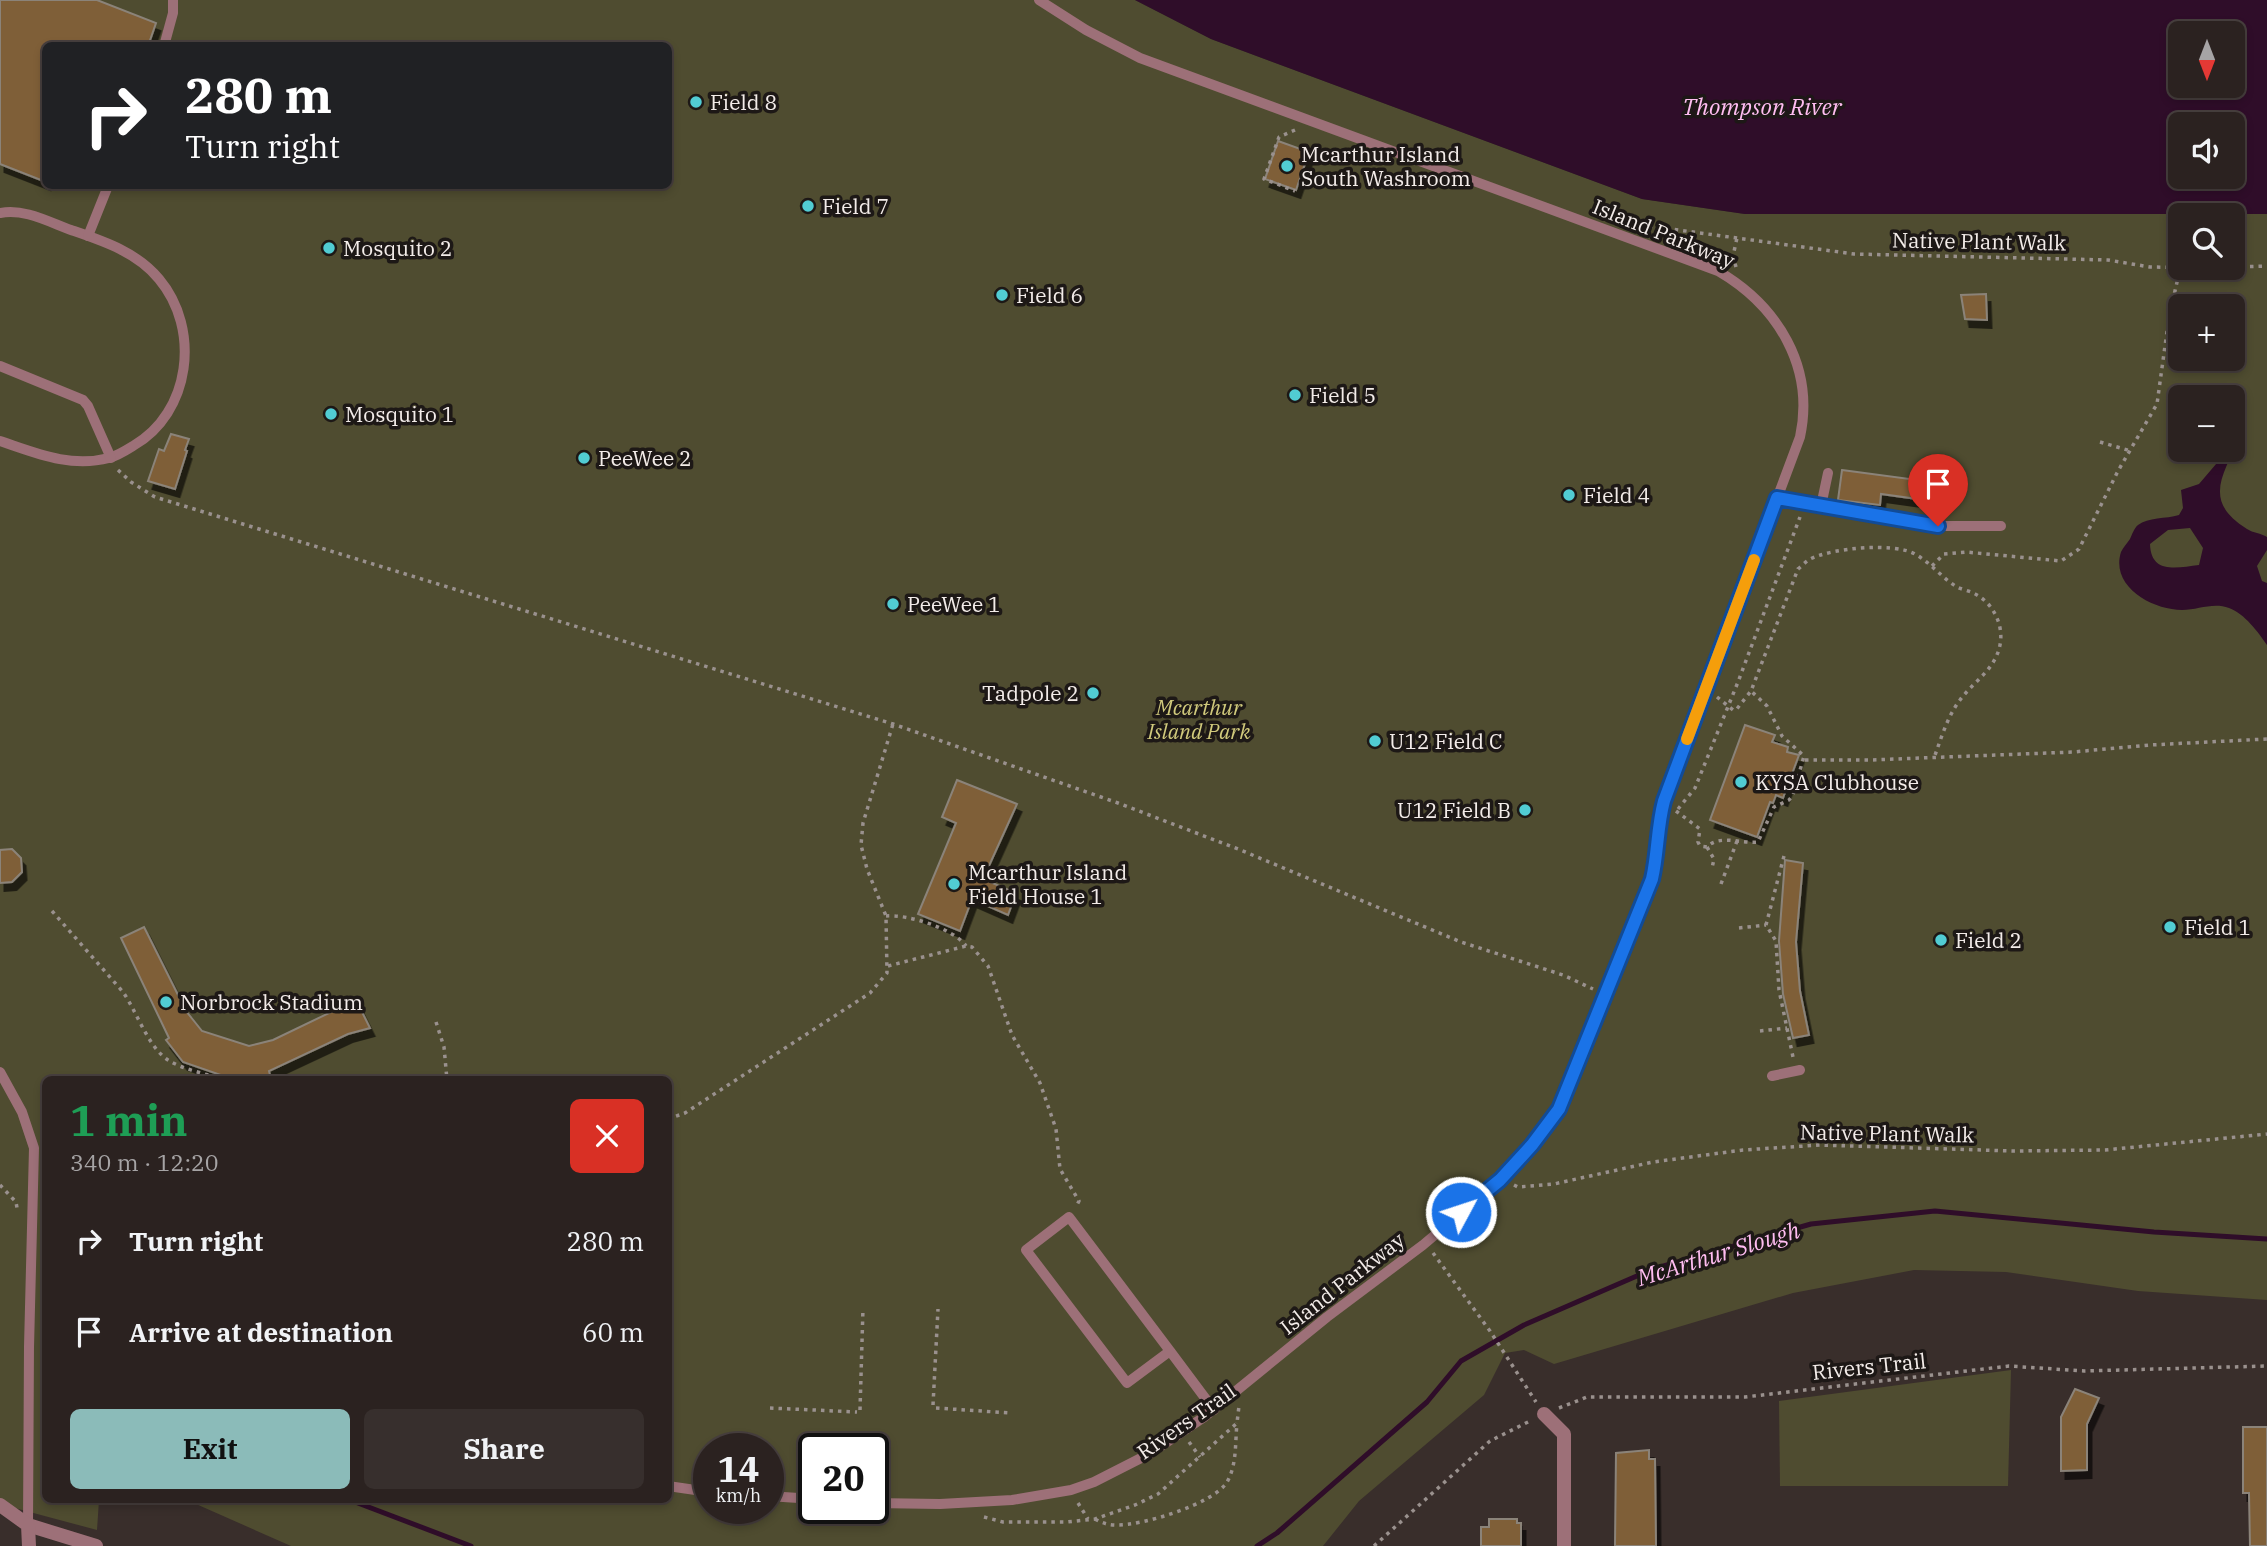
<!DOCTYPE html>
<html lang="en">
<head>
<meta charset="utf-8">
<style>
  :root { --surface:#2b2220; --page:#372f2d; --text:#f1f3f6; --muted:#a6a4a5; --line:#473f3e; --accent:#8bbbb9 }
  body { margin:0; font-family:"IBM Plex Serif",serif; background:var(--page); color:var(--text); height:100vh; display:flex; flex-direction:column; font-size:26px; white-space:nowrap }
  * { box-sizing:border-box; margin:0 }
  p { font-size:23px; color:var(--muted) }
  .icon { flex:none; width:38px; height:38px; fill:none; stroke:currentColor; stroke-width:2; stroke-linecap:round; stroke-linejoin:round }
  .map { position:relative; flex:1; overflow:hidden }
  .sheet { position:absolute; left:42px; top:1076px; width:630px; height:427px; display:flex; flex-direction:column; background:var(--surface); border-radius:10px; box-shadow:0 4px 10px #0003,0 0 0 2px var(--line) }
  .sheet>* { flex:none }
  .guide { position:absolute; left:42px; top:42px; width:630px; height:147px; border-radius:10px; box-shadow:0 4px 10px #0003,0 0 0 2px var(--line); background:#202124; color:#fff; overflow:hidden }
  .needle { width:46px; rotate:180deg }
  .tools { position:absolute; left:2168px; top:21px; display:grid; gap:14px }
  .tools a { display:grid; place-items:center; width:77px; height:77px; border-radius:10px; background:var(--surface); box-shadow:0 4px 10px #0003,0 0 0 2px var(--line); font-size:35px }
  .speed { position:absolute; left:693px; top:1433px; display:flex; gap:14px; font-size:35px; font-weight:700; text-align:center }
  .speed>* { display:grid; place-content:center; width:91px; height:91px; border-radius:50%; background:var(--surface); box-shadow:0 4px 10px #0003,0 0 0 2px var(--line); line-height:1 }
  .speed small { font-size:18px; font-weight:400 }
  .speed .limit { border:4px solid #111; border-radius:10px; background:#fff; color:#111 }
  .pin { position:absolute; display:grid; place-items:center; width:60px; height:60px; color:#fff; margin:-72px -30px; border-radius:50% 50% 50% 0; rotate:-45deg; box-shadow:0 0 7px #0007 }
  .pin .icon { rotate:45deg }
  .me { position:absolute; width:77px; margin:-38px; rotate:50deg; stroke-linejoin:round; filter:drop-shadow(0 0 5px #0008) }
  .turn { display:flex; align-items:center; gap:24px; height:147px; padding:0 28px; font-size:32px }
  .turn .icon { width:91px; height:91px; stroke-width:2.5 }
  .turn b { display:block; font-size:49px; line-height:60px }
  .round { display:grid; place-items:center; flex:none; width:74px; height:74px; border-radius:10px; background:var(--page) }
  .headline { display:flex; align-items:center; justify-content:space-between; height:119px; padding:0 28px }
  h1 { font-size:42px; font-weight:700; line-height:52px; color:#1e9e55 }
  .cta { display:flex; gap:14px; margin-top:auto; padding:14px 28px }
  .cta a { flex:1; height:80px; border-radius:10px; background:var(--accent); color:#111; font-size:28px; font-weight:700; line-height:80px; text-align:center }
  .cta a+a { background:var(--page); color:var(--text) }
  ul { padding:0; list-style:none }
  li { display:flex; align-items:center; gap:21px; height:91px; padding:0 28px }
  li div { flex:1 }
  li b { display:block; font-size:26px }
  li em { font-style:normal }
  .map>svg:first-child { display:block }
  .green { fill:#4f4c30; fill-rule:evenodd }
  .water { fill:#2f0d29; fill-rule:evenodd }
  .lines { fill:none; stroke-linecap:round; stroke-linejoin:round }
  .stream { stroke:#2f0d29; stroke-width:5 }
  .building { fill:#7f5f37; stroke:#8b8379; stroke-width:2; filter:url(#shadow) }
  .path { stroke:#9a918e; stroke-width:3.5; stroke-dasharray:3.5 5; stroke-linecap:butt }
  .service { stroke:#9d7078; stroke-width:10 }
  .minor { stroke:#9d7078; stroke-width:14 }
  .tertiary { stroke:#9d7078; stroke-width:14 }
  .route-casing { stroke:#114b97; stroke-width:18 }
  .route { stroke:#1a73e8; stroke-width:12 }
  .slow { stroke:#f59e0b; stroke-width:12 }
  .poi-dot { fill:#51ccd3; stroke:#1d1816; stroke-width:2.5 }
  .labels { text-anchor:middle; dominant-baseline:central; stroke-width:7; stroke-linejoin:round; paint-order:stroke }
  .poi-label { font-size:21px; fill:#f3ece9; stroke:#1d1816; text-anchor:start }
  .street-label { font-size:21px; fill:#f3ece9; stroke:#1d1816 }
  .park-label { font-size:21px; font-style:italic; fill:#d1ca7c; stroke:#1d1816 }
  .water-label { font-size:23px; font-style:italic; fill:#ffbdf1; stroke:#1d1816 }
</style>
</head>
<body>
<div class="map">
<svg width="2267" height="1546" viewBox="0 0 2267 1546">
  <defs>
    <filter id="shadow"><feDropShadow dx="4.5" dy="8" stdDeviation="0" flood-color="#0009"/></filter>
  </defs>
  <rect width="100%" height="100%" fill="#392e2b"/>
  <!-- green -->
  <g class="green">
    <path d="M0 0H1135L1211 39 1642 199 1745 214H2267V1300L2138 1291 2006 1272 1914 1270 1793 1293 1554 1364 1524 1350 1505 1353 1484 1395 1359 1501 1323 1546H291L187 1500H668V1080H46V1500H99L97 1530 11 1507 0 1499ZM46 46H668V186H46ZM2180 215H2233V268H2180ZM2180 306H2233V359H2180ZM2180 397H2233V450H2180ZM709 1449H768V1508H709ZM814 1449H873V1508H814Z"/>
    <path d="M2011 1370 2008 1486H1780L1779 1401Z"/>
  </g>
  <!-- water -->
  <g class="water">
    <path d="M1135 0H2267V214H1745L1642 199 1211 39ZM2180 33H2233V86H2180ZM2180 124H2233V177H2180Z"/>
    <path d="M2240 437C2223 475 2202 501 2247 529 2253 533 2261 533 2267 537V550L2257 566 2262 581 2267 583V645C2258 632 2245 614 2229 608 2213 602 2198 610 2182 610 2153 610 2110 587 2121 552 2123 548 2127 543 2130 539 2132 535 2134 528 2138 525 2148 517 2166 519 2179 515L2183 508 2181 490 2199 484 2228 450H2233V444ZM2190 528 2203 548 2199 565C2176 568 2151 574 2150 544L2168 530Z"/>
  </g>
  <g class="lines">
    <!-- stream -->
    <g class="stream">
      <path d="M350 1500 471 1546"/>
      <path d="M1257 1546 1277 1533 1427 1402 1461 1361 1524 1325 1653 1269 1811 1224 1935 1211 2154 1232 2267 1239"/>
    </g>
  </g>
  <!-- building -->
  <g class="building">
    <path d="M0 0H97L156 23 148 46H46V182L0 164Z"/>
    <path d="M1278 141 1309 152 1296 190 1265 179Z"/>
    <path d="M1986 294 1987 320 1965 319 1961 295Z"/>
    <path d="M171 434 189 439 185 450 187 451 175 489 148 481 159 449 164 451Z"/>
    <path d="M1842 470 1940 483 1939 502 1881 494 1880 505 1838 500Z"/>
    <path d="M1745 725 1775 735 1772 742 1788 747 1787 752 1799 755 1783 798 1776 795 1773 803 1770 802 1757 837 1710 820Z"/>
    <path d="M957 780 1017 804 983 879 1016 893 1008 915 972 899 960 931 918 914 956 823 942 817Z"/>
    <path d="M12 849 21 858 22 872 12 882 0 883V850Z"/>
    <path d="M1785 860 1803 863 1796 942 1800 991 1809 1035 1793 1038 1783 994 1779 941Z"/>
    <path d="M144 927 186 1011 202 1031 249 1046 273 1040 356 1000 370 1028 348 1034 269 1071 270 1075 251 1080H235L183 1062 166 1040 169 1038 121 938Z"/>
    <path d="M2075 1389 2099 1398 2087 1424V1470L2061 1471V1417Z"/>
    <path d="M2243 1427H2267V1546H2250L2249 1493H2243Z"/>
    <path d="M1649 1450V1459H1655L1656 1546H1615L1616 1453Z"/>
    <path d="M1489 1519H1517V1523H1521V1546H1481V1527H1489Z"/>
  </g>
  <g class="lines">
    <!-- path -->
    <g class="path">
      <path d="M1295 130 1279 137 1264 179 1295 191"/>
      <path d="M1641 227 1649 226 1854 254 2108 260 2150 267 2221 268"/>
      <path d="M1736 267 1733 256 1737 238"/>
      <path d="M2233 267 2267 266"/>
      <path d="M2100 442 2131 451"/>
      <path d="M118 470 131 482 155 497 893 724 1118 803 1238 849 1461 942 1563 975 1593 989"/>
      <path d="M1932 566 1944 554 1966 552 2061 561 2079 549 2118 471 2157 404 2169 317 2180 269"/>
      <path d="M1717 697 1733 710H1736L1751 691 1798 569C1802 566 1806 561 1810 559 1832 548 1894 542 1915 554 1931 563 1942 578 1957 587 1963 590 1971 591 1977 595 1993 604 2004 625 2000 645 1995 670 1974 681 1960 700 1947 717 1941 739 1934 758"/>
      <path d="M1805 760H1870L2073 752 2150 745 2267 739"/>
      <path d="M1678 809 1695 788 1738 682 1800 517"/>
      <path d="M1676 811 1700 829 1698 842 1700 846 1707 847C1719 834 1742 844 1758 842L1774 807 1789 800 1793 795 1804 756 1782 736 1767 706 1751 691"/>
      <path d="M1707 847 1714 859 1712 868"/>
      <path d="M1784 856 1766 925 1776 941 1779 990 1793 1057"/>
      <path d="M1721 884 1737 841"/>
      <path d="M52 911 123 992C137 1012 148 1047 168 1060 184 1070 207 1074 225 1080"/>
      <path d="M886 916C907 914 953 928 966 946"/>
      <path d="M1739 928 1766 925"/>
      <path d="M888 966 966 946 972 947 988 966 1012 1035 1040 1083 1056 1129 1060 1169 1079 1201 1076 1207"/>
      <path d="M436 1022 444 1047 447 1080"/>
      <path d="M1760 1031 1787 1028"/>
      <path d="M668 1119 685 1113 870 993 887 973 886 916 867 869 861 845 863 823 893 724"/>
      <path d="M0 1185 16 1202 17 1208"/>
      <path d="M1514 1185 1518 1187 1554 1184 1653 1162 1743 1150 1820 1145 2014 1151 2105 1150 2267 1134"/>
      <path d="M1433 1253 1490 1331 1536 1402"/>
      <path d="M933 1405 938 1309"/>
      <path d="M770 1408 857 1412"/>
      <path d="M936 1408 1011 1413"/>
      <path d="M1559 1408 1587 1397H1745L2009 1366 2084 1371 2267 1366"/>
      <path d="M860 1410 863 1308"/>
      <path d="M1189 1442 1200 1457"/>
      <path d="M1078 1503 1088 1519"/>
      <path d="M822 1509 864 1512"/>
      <path d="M984 1517 1003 1522H1067L1095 1519 1135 1505 1158 1494 1237 1423 1239 1406"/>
      <path d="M1095 1519C1102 1523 1108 1525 1116 1525 1141 1526 1214 1504 1227 1482 1237 1465 1235 1443 1237 1423"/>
      <path d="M1374 1546 1490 1441 1530 1421"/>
    </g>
    <!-- service -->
    <g class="service">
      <path d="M164 46 173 13V0"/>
      <path d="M0 213C24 208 49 222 71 230 103 241 137 252 159 279 201 329 191 413 133 446 125 451 117 456 109 458 70 468 36 453 0 441"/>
      <path d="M88 236 108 186"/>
      <path d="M0 366 83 400 88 406 111 458"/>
      <path d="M1777 498 1938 526H2001"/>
      <path d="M1821 506 1828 473"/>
      <path d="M0 1072 22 1112 34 1148 29 1347 28 1525"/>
      <path d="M1772 1076 1800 1070"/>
      <path d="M1170 1351 1069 1217 1026 1250 1127 1383 1170 1351 1214 1410"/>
      <path d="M668 1486 709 1492"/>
      <path d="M768 1496 814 1499"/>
      <path d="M873 1503 940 1504 1012 1500 1071 1490 1094 1482 1149 1454 1204 1417 1327 1317 1423 1245 1500 1180 1532 1145 1559 1109 1652 879C1658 853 1657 827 1664 801L1800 437C1815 367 1778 306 1718 271L1140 58 1086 30 1039 0"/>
    </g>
    <!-- minor -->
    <g class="minor">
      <path d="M1544 1414 1564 1434V1546"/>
      <path d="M28 1525 96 1546"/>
    </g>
    <!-- tertiary -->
    <path class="tertiary" d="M0 1505 28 1525 29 1546"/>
  </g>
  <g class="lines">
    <defs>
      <path id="route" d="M1461 1212 1500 1180 1532 1145 1559 1109 1652 879C1658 853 1657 827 1664 801L1777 498 1938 526"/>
    </defs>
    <!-- route casing -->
    <use href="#route" class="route-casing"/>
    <!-- route -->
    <use href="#route" class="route"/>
    <!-- slow -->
    <path class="slow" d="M1687 739 1754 560"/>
  </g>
  <!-- markers -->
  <g class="poi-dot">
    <circle cx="696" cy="102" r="7"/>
    <circle cx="1287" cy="166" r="7"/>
    <circle cx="808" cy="206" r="7"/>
    <circle cx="329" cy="248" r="7"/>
    <circle cx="1002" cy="295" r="7"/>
    <circle cx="1295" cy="395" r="7"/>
    <circle cx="331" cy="414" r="7"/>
    <circle cx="584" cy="458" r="7"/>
    <circle cx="1569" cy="495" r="7"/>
    <circle cx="893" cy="604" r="7"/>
    <circle cx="1093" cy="693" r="7"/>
    <circle cx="1375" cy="741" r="7"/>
    <circle cx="1741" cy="782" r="7"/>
    <circle cx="1525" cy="810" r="7"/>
    <circle cx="954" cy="884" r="7"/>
    <circle cx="2170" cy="927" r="7"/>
    <circle cx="1941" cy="940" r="7"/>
    <circle cx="166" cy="1002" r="7"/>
  </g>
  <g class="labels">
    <!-- poi labels -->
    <g class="poi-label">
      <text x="710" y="102">Field 8</text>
      <text x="1301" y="154">Mcarthur Island<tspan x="1301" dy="24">South Washroom</tspan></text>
      <text x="822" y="206">Field 7</text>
      <text x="343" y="248">Mosquito 2</text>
      <text x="1016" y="295">Field 6</text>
      <text x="1309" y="395">Field 5</text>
      <text x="345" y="414">Mosquito 1</text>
      <text x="598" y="458">PeeWee 2</text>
      <text x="1583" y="495">Field 4</text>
      <text x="907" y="604">PeeWee 1</text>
      <text x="1079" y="693" text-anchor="end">Tadpole 2</text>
      <text x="1389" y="741">U12 Field C</text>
      <text x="1755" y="782">KYSA Clubhouse</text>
      <text x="1511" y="810" text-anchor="end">U12 Field B</text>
      <text x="968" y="872">Mcarthur Island<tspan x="968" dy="24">Field House 1</tspan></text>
      <text x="2184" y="927">Field 1</text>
      <text x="1955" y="940">Field 2</text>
      <text x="180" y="1002">Norbrock Stadium</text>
    </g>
    <!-- street labels -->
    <g class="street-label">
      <text transform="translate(1664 233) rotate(22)">Island Parkway</text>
      <text transform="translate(1979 241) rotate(1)">Native Plant Walk</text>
      <text transform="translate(1887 1133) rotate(1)">Native Plant Walk</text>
      <text transform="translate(1342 1283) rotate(-38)">Island Parkway</text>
      <text transform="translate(1869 1366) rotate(-6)">Rivers Trail</text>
      <text transform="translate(1186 1421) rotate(-35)">Rivers Trail</text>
    </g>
    <!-- park labels -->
    <g class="park-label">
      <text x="1199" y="707">Mcarthur<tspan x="1199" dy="24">Island Park</tspan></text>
    </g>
    <!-- water labels -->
    <g class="water-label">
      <text x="1762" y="106">Thompson River</text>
      <text transform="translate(1718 1253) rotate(-17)">McArthur Slough</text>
    </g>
  </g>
</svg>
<div class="tools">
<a><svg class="needle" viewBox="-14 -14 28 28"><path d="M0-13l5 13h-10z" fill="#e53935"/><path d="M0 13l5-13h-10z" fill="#a6a4a5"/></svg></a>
<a><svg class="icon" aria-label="sound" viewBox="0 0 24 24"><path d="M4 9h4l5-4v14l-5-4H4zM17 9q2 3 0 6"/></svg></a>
<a><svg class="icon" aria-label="search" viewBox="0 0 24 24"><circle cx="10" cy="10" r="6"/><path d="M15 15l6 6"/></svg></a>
<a>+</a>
<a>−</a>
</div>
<div class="speed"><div>14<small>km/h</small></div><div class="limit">20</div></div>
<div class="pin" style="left:1938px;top:526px;background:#d93025"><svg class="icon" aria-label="arrive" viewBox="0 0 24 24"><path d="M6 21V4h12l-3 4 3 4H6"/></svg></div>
<svg class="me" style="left:1461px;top:1212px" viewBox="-20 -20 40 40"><circle r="17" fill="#1a73e8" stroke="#fff" stroke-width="3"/><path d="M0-11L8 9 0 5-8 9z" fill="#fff"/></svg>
<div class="guide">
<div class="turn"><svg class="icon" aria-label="right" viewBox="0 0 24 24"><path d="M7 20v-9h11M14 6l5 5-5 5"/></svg><div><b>280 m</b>Turn right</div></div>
</div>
<section class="sheet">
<div class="headline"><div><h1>1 min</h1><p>340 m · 12:20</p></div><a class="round" style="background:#d93025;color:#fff"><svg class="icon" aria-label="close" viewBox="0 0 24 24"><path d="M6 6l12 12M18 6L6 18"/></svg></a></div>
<ul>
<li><svg class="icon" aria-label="right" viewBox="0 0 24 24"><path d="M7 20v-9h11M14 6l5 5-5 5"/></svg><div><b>Turn right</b></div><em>280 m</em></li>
<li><svg class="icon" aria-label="arrive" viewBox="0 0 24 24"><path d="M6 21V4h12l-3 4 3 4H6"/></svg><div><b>Arrive at destination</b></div><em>60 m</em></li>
</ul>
<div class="cta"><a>Exit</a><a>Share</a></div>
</section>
</div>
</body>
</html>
